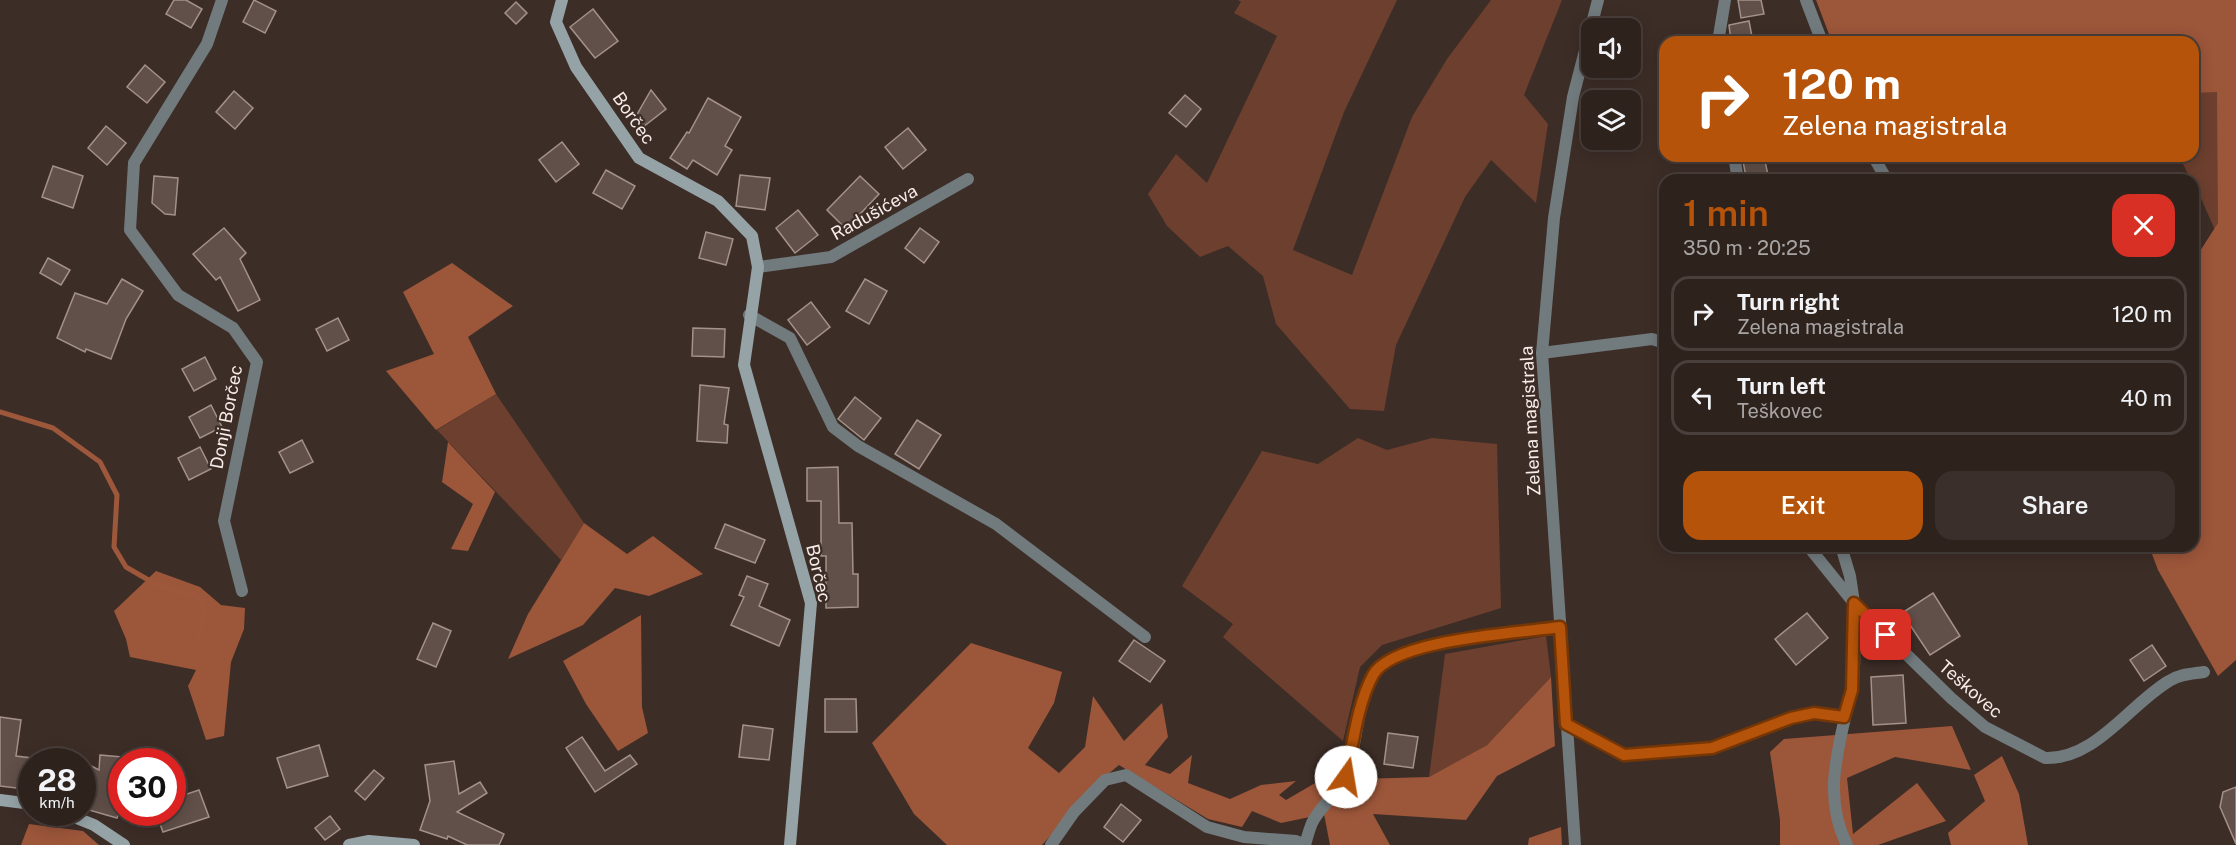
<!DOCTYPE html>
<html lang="en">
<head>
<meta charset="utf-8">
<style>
  :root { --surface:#2e221d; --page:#3a2f2a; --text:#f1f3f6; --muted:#a7a4a4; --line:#493f3b; --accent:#b45309 }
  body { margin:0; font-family:"Public Sans",sans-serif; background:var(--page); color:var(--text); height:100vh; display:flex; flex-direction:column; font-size:22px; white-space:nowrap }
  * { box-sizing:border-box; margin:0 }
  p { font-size:20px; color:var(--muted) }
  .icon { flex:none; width:33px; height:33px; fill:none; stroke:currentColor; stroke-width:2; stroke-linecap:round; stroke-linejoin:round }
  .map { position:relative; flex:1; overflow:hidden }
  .details { position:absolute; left:1659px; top:174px; width:540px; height:378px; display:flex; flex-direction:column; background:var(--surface); border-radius:18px; box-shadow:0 3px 15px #0003,0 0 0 2px var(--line) }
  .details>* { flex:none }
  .banner { position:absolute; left:1659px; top:36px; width:540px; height:126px; border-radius:18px; box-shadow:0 3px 15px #0003,0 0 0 2px var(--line); background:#b45309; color:#fff; overflow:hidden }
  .tools { position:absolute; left:1581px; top:18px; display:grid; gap:12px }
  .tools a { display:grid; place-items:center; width:60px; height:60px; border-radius:12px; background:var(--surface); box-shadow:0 3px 15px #0003,0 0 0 2px var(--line); font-size:30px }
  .speed { position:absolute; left:18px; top:748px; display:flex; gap:12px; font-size:30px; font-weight:700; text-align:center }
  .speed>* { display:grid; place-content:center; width:78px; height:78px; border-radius:50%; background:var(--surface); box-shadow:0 3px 15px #0003,0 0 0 2px var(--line); line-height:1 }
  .speed small { font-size:15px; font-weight:400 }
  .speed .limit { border:9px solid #d22; background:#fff; color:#111 }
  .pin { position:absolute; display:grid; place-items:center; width:51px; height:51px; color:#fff; margin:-26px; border-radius:12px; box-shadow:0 3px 9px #0006 }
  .me { position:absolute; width:66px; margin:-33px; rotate:13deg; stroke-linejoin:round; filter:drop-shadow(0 0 4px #0008) }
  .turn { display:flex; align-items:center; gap:21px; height:126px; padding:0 24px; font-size:27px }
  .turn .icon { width:78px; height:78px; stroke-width:2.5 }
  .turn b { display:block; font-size:42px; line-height:51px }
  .round { display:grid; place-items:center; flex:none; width:63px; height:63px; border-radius:18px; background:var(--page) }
  .overview { display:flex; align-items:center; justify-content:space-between; height:102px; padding:0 24px }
  h1 { font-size:36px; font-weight:600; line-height:45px; color:var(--accent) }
  .cta { display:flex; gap:12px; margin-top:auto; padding:12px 24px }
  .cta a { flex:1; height:69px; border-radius:18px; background:var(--accent); color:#fff; font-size:24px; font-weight:600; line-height:69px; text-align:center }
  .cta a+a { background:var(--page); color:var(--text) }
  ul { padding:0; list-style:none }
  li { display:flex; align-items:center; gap:18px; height:75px; margin:0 12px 9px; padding:0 12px; border:3px solid var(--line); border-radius:18px }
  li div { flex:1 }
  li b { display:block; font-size:22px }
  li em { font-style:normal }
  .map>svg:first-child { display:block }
  .green { fill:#6d3f2e }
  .forest { fill:#9c563a }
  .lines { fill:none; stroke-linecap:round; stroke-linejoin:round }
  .stream { stroke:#9d583c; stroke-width:5 }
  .building { fill:#615049; stroke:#a4918a; stroke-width:1.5 }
  .street { stroke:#717a7d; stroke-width:12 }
  .secondary { stroke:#95a3a7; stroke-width:12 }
  .route-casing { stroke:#753606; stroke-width:15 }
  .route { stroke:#b45309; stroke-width:10 }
  .labels { text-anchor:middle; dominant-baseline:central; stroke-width:4.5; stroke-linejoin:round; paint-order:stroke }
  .street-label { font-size:18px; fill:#f7ece8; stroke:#3d2d27 }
</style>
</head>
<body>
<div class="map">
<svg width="2236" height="845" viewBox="0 0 2236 845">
  <rect width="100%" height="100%" fill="#3d2d27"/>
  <!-- green -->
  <g class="green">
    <path d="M1238 0H1397L1344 112 1293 250 1352 275 1412 117 1447 59 1491 0H1562L1524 95 1548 124 1536 203 1491 160 1465 197 1396 345 1384 411 1350 409 1276 324 1263 276 1228 246 1200 257 1167 226 1148 194 1176 154 1207 183 1277 36 1234 13 1241 2Z"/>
    <path d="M2236 0V278L2193 180H2191L2179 156H2193V42Z"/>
    <path d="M496 394 584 523 561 560 437 430Z"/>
    <path d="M1358 438 1387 450 1432 438 1497 444 1501 608 1382 645 1360 667 1343 741 1223 637 1233 624 1182 586 1262 451 1318 464Z"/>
    <path d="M1546 636 1551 677 1487 745 1429 777 1445 654Z"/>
  </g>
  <!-- forest -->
  <g class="forest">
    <path d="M1816 0H2236V660L2218 676 2158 570 2149 546H2193V262L2218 223 2217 92 2193 93V42H1832Z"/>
    <path d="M452 263 513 306 468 337 496 394 436 430 386 371 434 354 403 292Z"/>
    <path d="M448 442 495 492 468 551 451 549 473 504 442 482Z"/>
    <path d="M584 523 627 554 653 536 703 574 649 596 615 588 583 625 508 659 528 614Z"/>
    <path d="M156 571 200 587 221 605 245 608 244 629 231 662 224 736 206 740 188 686 196 670 130 657 126 639 114 611Z"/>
    <path d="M641 615 642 707 648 733 618 751 586 704 563 661Z"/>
    <path d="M971 643 1062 672 1054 703 1028 748 1059 773 1085 747 1093 696 1124 741 1162 703 1168 737 1145 765 1170 774 1192 755 1188 783 1230 799 1261 785 1296 781 1279 795 1286 800 1329 775 1359 779 1429 777 1487 745 1551 677 1555 746 1497 776 1466 820 1373 814 1390 845H1330L1324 814 1281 823 1252 811 1242 827 1208 819 1119 765 1101 780 1042 845H947L914 814 872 743Z"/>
    <path d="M1952 726 1971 770 1895 757 1847 778 1853 834 1917 783 1946 821 1878 845H1780V820L1770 752 1784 739Z"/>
    <path d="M2002 756 2019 794 2028 845H1951L1948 833 1985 801 1974 775Z"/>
    <path d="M29 824 83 831 99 845H21Z"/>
    <path d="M1561 827 1562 845H1528L1529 838Z"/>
  </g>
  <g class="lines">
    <!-- stream -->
    <path class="stream" d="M0 412 53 428 100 462 117 495 114 547 126 567 157 585 194 595 205 609 199 636"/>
  </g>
  <!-- building -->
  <g class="building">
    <path d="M174 0H186L202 9 191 28 166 14Z"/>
    <path d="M254 0 276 11 265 33 243 22Z"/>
    <path d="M1738 0H1761L1764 14 1741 18Z"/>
    <path d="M516 2 527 13 516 24 505 13Z"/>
    <path d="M593 9 618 41 595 58 570 27Z"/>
    <path d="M1749 21 1753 42H1731L1729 25Z"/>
    <path d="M145 65 165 82 147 103 127 87Z"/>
    <path d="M651 90 666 109 643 127 635 118Z"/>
    <path d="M234 91 253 108 235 129 216 112Z"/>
    <path d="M1185 95 1201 109 1186 127 1169 113Z"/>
    <path d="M708 98 741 117 725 146 732 150 717 175 693 160 687 169 670 158 687 132 689 133Z"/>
    <path d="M106 126 126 143 107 165 88 148Z"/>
    <path d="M908 128 926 150 903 169 885 147Z"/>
    <path d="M562 142 579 164 556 182 539 160Z"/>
    <path d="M1742 156H1764L1769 180H1752L1751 176 1746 177Z"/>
    <path d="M53 166 83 176 73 208 42 197Z"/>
    <path d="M606 170 635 186 622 209 593 193Z"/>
    <path d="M740 175 770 178 765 210 736 206Z"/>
    <path d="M154 176 178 178 175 215 165 214 152 203Z"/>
    <path d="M860 176 879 194 846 229 827 210Z"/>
    <path d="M798 210 818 235 795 253 776 228Z"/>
    <path d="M224 228 246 253 240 259 260 300 238 311 220 277 216 280 193 254Z"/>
    <path d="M920 228 939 242 924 263 905 248Z"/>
    <path d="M706 232 733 239 726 265 699 258Z"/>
    <path d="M48 258 70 270 61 285 40 273Z"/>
    <path d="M122 279 143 291 126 319 111 359 86 349 85 352 57 338 75 293 107 304Z"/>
    <path d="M865 279 887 291 869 324 846 311Z"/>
    <path d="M811 302 830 327 807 345 788 320Z"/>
    <path d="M338 318 349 340 327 351 316 329Z"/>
    <path d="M693 328 725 329 724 357 692 356Z"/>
    <path d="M205 357 216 379 194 391 182 369Z"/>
    <path d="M700 385 729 388 724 424 728 425 727 443 697 441Z"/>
    <path d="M855 397 881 418 864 440 838 419Z"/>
    <path d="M211 405 222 427 200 438 189 417Z"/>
    <path d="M917 420 941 435 919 469 895 454Z"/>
    <path d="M302 440 313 462 290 473 279 452Z"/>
    <path d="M200 447 211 469 189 480 178 458Z"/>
    <path d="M838 467 839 523H852L853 574H858V607L826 608V556H821V501H807V468Z"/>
    <path d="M725 524 765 540 755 563 715 548Z"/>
    <path d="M747 576 768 584 759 606 790 620 779 646 731 625 744 597 739 595Z"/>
    <path d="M1933 593 1960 636 1930 655 1902 613Z"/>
    <path d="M1807 613 1828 638 1796 665 1775 639Z"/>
    <path d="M433 623 451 631 436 667 417 659Z"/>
    <path d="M1134 640 1165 661 1150 682 1119 661Z"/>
    <path d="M2152 645 2166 666 2144 681 2130 660Z"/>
    <path d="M1903 675 1906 723 1873 725 1871 677Z"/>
    <path d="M825 699H856L857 732H825Z"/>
    <path d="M0 717 21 720 16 756 32 758V790L0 786Z"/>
    <path d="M743 725 773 729 769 760 739 757Z"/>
    <path d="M1388 733 1418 737 1413 768 1384 764Z"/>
    <path d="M582 737 605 771 630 755 637 764 595 792 566 748Z"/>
    <path d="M319 745 328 776 287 788 277 758Z"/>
    <path d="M100 755 122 757V803L117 818 82 808V761L99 770Z"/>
    <path d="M454 761 459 794 480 782 487 793 457 812 504 834 499 845H467L448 836 447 839 420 830 430 801 425 765Z"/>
    <path d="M374 770 384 778 365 800 355 791Z"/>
    <path d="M2236 787V844L2220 807 2223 792Z"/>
    <path d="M199 790 209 817 163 832 156 813H172V799Z"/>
    <path d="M1121 804 1141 820 1123 842 1104 827Z"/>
    <path d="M330 816 340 829 325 840 315 828Z"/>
  </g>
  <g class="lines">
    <!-- street -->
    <g class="street">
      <path d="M222 0 207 44 134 163 130 230 178 295 233 328 257 362 224 521 242 591"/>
      <path d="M1806 0 1822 42"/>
      <path d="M1718 42 1725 0"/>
      <path d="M1734 156 1738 180"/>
      <path d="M1873 156 1887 180"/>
      <path d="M758 267 831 257 968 179"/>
      <path d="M749 315 790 338 833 427 858 446 996 524 1145 637"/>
      <path d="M1542 353 1652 339 1665 343"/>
      <path d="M1808 546 1854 603C1853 631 1857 664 1851 691 1840 744 1821 794 1847 845"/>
      <path d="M1841 546 1850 576 1854 603 1951 698 1985 727 2045 758C2095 760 2129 705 2169 681 2180 674 2191 674 2204 672"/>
      <path d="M1567 724 1624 755 1712 748 1791 718 1814 713 1843 717"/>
      <path d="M1051 845 1074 812 1105 780 1126 775 1207 827 1244 837 1296 841 1305 845"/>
      <path d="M1305 845C1307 838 1309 830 1312 823 1320 806 1339 793 1346 775 1358 743 1356 704 1374 674 1395 639 1519 633 1560 627"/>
      <path d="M1575 845 1542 353 1554 218 1573 97 1598 0"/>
    </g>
    <!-- secondary -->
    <g class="secondary">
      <path d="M562 0 556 22 576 67 639 158 718 201 752 236 758 267 744 365 811 603 790 845"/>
      <path d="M0 800 32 804"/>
      <path d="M64 813 94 825 124 845"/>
      <path d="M349 845 369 841 414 845"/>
    </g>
  </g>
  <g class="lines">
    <defs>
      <path id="route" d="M1346 777C1353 744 1357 705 1373 675 1393 639 1519 633 1560 627L1566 724 1624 755 1712 748 1791 718 1814 713 1844 717 1852 690 1854 603 1886 635"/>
    </defs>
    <!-- route casing -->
    <use href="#route" class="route-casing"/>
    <!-- route -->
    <use href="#route" class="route"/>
  </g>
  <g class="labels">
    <!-- street labels -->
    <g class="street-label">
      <text transform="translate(634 118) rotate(55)">Borčec</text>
      <text transform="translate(874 212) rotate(-29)">Radušićeva</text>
      <text transform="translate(226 417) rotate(-79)">Donji Borčec</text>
      <text transform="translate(1530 421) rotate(-93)">Zelena magistrala</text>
      <text transform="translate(819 573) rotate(77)">Borčec</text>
      <text transform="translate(1971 689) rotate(41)">Teškovec</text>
    </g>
  </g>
</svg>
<div class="tools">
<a><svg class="icon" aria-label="sound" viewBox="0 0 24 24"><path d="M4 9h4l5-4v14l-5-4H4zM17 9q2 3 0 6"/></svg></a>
<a><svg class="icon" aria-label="layers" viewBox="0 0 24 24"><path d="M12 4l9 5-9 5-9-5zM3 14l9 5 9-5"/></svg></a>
</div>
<div class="speed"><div>28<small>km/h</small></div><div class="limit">30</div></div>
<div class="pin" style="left:1886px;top:635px;background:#d93025"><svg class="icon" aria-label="arrive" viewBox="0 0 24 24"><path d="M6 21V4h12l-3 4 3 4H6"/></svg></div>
<svg class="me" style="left:1346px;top:777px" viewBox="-20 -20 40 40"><circle r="19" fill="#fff"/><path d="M0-13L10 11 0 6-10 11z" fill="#b45309"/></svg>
<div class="banner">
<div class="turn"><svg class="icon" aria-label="right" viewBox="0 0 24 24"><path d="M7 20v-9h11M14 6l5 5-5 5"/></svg><div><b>120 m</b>Zelena magistrala</div></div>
</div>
<section class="details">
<div class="overview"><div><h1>1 min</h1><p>350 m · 20:25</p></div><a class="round" style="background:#d93025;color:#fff"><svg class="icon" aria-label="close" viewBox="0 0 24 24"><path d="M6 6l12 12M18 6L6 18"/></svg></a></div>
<ul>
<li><svg class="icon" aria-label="right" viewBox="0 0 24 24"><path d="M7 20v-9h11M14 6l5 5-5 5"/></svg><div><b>Turn right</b><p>Zelena magistrala</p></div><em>120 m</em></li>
<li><svg class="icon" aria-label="left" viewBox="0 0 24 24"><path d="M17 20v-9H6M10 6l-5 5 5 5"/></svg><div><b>Turn left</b><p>Teškovec</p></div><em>40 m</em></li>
</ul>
<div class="cta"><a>Exit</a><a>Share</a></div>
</section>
</div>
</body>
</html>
